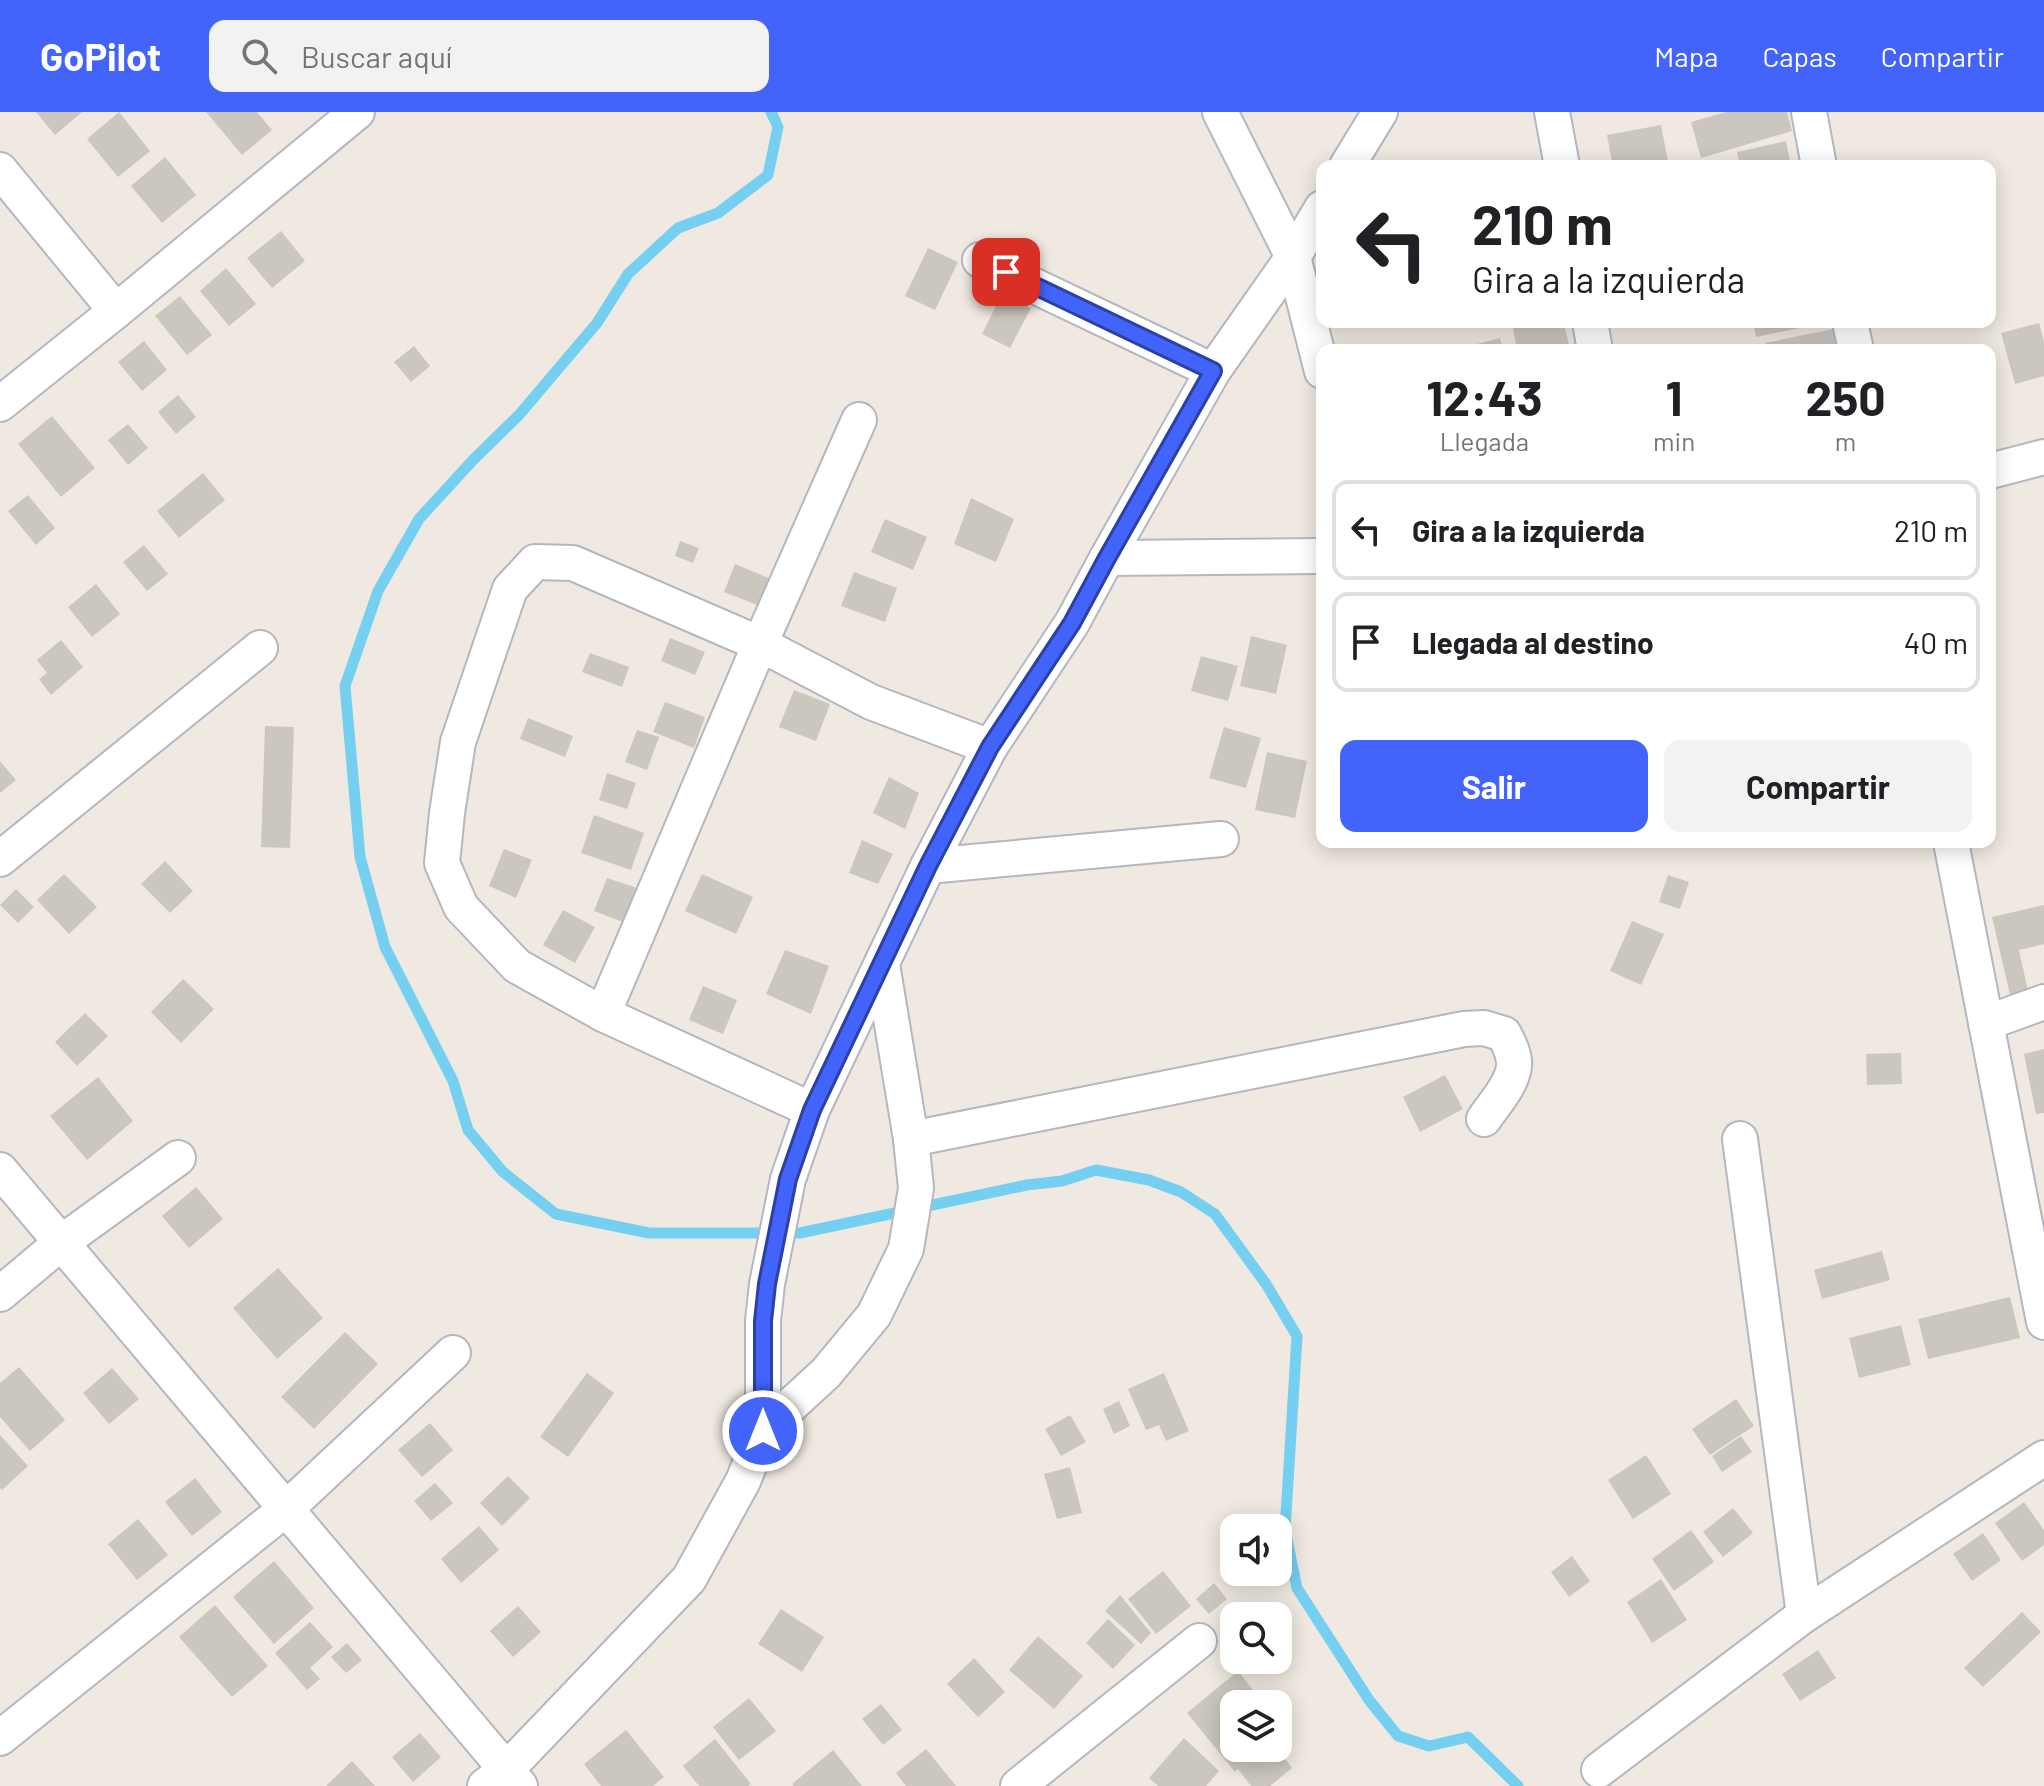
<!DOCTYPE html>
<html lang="es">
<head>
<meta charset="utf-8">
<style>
  :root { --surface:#fff; --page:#f2f2f2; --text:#202124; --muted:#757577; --line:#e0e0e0; --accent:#4264fb }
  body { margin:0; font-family:Barlow,sans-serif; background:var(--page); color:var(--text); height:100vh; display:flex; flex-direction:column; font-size:30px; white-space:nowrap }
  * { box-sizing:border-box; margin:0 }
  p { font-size:26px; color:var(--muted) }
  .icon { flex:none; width:44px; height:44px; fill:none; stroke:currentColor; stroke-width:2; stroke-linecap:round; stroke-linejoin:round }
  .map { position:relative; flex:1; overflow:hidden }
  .panel { position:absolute; left:1316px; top:232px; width:680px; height:504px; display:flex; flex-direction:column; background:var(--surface); border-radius:16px; box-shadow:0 4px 20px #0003 }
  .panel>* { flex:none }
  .banner { position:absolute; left:1316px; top:48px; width:680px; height:168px; border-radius:16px; box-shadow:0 4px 20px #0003; background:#fff; color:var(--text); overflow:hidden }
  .fabs { position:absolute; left:1220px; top:1402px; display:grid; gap:16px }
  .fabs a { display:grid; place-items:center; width:72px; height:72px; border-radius:16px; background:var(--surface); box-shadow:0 4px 20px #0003; font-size:40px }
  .pin { position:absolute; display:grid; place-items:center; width:68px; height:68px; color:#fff; margin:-34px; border-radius:16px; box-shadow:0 4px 12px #0006 }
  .me { position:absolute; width:88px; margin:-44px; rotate:0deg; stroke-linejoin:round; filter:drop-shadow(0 0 6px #0008) }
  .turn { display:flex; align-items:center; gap:28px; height:168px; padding:0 24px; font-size:36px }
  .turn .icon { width:104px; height:104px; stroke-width:2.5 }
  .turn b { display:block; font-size:56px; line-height:68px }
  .eta { display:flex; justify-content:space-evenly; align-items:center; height:136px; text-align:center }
  .eta b { font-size:48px; font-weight:700; line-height:56px }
  .primary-button { display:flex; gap:16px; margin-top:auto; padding:16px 24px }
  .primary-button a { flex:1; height:92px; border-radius:16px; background:var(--accent); color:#fff; font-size:32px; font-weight:700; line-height:92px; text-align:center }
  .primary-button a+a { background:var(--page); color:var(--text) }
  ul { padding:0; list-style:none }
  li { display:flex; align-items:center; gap:24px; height:100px; margin:0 16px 12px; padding:0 8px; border:4px solid var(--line); border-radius:16px }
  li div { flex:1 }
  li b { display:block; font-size:30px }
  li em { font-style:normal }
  header { display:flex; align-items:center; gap:48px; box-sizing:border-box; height:112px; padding:0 40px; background:var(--accent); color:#fff }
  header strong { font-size:38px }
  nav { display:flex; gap:44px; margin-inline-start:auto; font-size:28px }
  .search { width:560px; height:72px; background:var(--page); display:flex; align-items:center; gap:20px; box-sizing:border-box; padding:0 28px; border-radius:16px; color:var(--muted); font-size:30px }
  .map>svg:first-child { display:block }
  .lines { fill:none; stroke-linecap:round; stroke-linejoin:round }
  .stream { stroke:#75cff0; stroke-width:11 }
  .building { fill:#cbc7bf }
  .minor-casing { stroke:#b4b7c1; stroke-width:38 }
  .minor { stroke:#fff; stroke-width:34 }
  .route-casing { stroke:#2b41a3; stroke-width:20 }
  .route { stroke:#4264fb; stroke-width:14 }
</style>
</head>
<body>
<header>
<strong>GoPilot</strong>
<div class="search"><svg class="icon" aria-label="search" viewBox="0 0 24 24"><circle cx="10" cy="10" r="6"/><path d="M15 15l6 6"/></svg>Buscar aquí</div>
<nav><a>Mapa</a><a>Capas</a><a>Compartir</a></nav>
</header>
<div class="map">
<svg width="2044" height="1674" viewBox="0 0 2044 1674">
  <rect width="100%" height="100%" fill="#efe9e1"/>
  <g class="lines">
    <!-- stream -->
    <path class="stream" d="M771 0 778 15 768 63 718 101 678 116 628 162 597 211 519 303 473 348 419 407 378 479 345 574 360 745 385 835 453 969 468 1018 503 1060 556 1102 649 1121H800L1027 1073 1062 1069 1096 1058 1149 1068 1181 1080 1215 1102 1266 1172 1297 1224 1285 1418 1297 1476 1369 1588 1398 1624 1429 1634 1468 1625 1518 1674"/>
  </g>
  <!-- building -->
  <g class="building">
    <path d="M36 0H82L55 23Z"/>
    <path d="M119 0 150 39 118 65 87 27Z"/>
    <path d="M206 0H257L272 18 242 43Z"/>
    <path d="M1726 0H1787L1792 19 1701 46 1691 10Z"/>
    <path d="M1661 13 1669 54H1613L1607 23Z"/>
    <path d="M1786 29 1791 54H1740L1737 40Z"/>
    <path d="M165 45 196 83 162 111 131 74Z"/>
    <path d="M281 119 305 149 272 176 247 146Z"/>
    <path d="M928 136 958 150 935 198 905 184Z"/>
    <path d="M226 156 256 192 229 214 200 179Z"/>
    <path d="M1002 182 1031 196 1010 236 982 222Z"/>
    <path d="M180 184 212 223 187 243 155 204Z"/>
    <path d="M1512 210H1564L1570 238H1517Z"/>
    <path d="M1753 210H1813L1814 213 1756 225Z"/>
    <path d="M2039 211 2044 229V264L2015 272 2001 221Z"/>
    <path d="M1834 217 1838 238H1767L1765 231Z"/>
    <path d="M1500 226 1503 238H1470L1469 234Z"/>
    <path d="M144 229 167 258 142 279 118 250Z"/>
    <path d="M414 234 430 254 411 270 394 250Z"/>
    <path d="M178 283 196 305 176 322 158 300Z"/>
    <path d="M52 304 95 356 61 385 18 332Z"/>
    <path d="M128 312 148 336 128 353 108 328Z"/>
    <path d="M203 361 225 388 179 426 157 399Z"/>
    <path d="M28 383 55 416 36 433 8 399Z"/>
    <path d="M971 386 1014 407 996 450 954 432Z"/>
    <path d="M885 407 927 425 913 458 871 440Z"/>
    <path d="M680 429 699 436 693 451 675 444Z"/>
    <path d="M144 433 168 462 147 479 123 450Z"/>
    <path d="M735 452 771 467 760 494 724 480Z"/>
    <path d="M854 460 897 476 885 510 841 494Z"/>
    <path d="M96 472 120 502 92 525 68 495Z"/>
    <path d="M1251 524 1287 533 1276 582 1240 574Z"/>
    <path d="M670 526 705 540 695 563 661 549Z"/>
    <path d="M61 528 83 555 51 583 39 567 47 561 37 548Z"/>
    <path d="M590 541 629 555 622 575 582 560Z"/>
    <path d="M1201 544 1238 554 1228 589 1191 579Z"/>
    <path d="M794 578 830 592 816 629 779 615Z"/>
    <path d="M665 590 705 605 694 636 653 620Z"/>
    <path d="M528 606 573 624 565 645 520 627Z"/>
    <path d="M265 614 294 615 290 736 261 735Z"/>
    <path d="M1224 615 1261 626 1246 676 1209 666Z"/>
    <path d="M637 618 659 625 647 658 625 650Z"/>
    <path d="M1267 640 1307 649 1295 706 1255 698Z"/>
    <path d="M0 649 16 668 0 681Z"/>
    <path d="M607 661 636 671 627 697 599 688Z"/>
    <path d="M889 665 919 681 905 717 873 701Z"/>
    <path d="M594 703 644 721 631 758 581 741Z"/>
    <path d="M862 728 893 742 878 772 849 761Z"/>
    <path d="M504 737 532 748 516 786 489 774Z"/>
    <path d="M165 749 193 779 170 801 141 772Z"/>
    <path d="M64 762 97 795 69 822 37 788Z"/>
    <path d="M702 762 753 785 736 822 685 799Z"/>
    <path d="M1668 763 1689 770 1680 797 1659 790Z"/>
    <path d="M607 766 646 779 631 813 594 799Z"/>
    <path d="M16 777 34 795 18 811 0 793Z"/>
    <path d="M2044 793V832L2019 838 2028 879 2010 883 1992 805Z"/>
    <path d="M563 798 595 815 575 851 543 833Z"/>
    <path d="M1632 809 1664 822 1641 873 1610 859Z"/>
    <path d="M785 838 829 854 811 902 766 882Z"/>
    <path d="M183 867 214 897 181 931 151 900Z"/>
    <path d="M703 874 737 888 723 922 689 908Z"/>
    <path d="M85 901 108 924 77 954 55 930Z"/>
    <path d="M2044 937V1001L2036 1002 2024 942Z"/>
    <path d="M1901 941 1902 972 1867 973 1866 942Z"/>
    <path d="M1445 963 1463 997 1420 1020 1403 985Z"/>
    <path d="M98 965 133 1009 87 1048 50 1004Z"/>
    <path d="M196 1075 223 1107 189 1136 162 1104Z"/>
    <path d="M1882 1139 1890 1168 1822 1187 1814 1158Z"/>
    <path d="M278 1156 323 1206 277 1247 233 1196Z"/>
    <path d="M2010 1185 2020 1226 1928 1247 1918 1207Z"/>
    <path d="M1901 1213 1911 1253 1859 1266 1849 1226Z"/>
    <path d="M345 1220 378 1252 314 1317 281 1285Z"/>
    <path d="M19 1255 65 1308 30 1339 0 1305V1271Z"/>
    <path d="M112 1256 139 1287 109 1312 83 1281Z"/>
    <path d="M587 1261 614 1281 568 1345 540 1325Z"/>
    <path d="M1164 1261 1189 1319 1166 1329 1159 1313 1146 1318 1128 1277Z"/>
    <path d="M1736 1287 1754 1314 1710 1343 1692 1317Z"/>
    <path d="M1119 1289 1130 1314 1114 1322 1103 1297Z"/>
    <path d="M1070 1303 1086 1330 1061 1344 1045 1317Z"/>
    <path d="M430 1311 453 1338 422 1365 398 1338Z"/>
    <path d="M0 1323 28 1354 2 1378 0 1376Z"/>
    <path d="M1741 1324 1752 1340 1722 1360 1712 1344Z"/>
    <path d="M1646 1343 1671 1382 1633 1407 1608 1368Z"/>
    <path d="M1070 1355 1082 1401 1057 1407 1044 1362Z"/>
    <path d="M508 1364 530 1386 502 1414 480 1391Z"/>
    <path d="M195 1366 222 1400 192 1424 165 1390Z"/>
    <path d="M435 1371 453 1391 431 1409 414 1389Z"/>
    <path d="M2024 1390 2044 1418V1433L2022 1449 1995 1411Z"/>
    <path d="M1733 1396 1753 1421 1723 1445 1703 1420Z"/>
    <path d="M138 1407 168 1443 137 1468 108 1432Z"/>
    <path d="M479 1414 499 1438 461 1471 441 1447Z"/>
    <path d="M1691 1418 1714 1450 1674 1479 1652 1447Z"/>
    <path d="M1983 1421 2001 1448 1972 1469 1953 1442Z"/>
    <path d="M1572 1444 1590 1469 1569 1485 1551 1460Z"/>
    <path d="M274 1449 314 1496 274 1532 233 1485Z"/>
    <path d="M1163 1459 1191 1494 1156 1522 1128 1487Z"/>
    <path d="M1661 1467 1687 1508 1652 1531 1627 1490Z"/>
    <path d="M1214 1471 1227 1487 1209 1502 1196 1487Z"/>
    <path d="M1120 1483 1151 1521 1141 1532 1105 1499Z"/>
    <path d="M215 1493 268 1554 232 1585 179 1525Z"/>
    <path d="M518 1494 541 1520 513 1545 490 1519Z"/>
    <path d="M781 1497 824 1525 802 1560 758 1532Z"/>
    <path d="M2022 1500 2041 1520 1983 1575 1964 1556Z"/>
    <path d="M1108 1507 1135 1533 1113 1557 1086 1531Z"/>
    <path d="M310 1510 333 1535 310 1556 320 1567 307 1578 275 1541Z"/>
    <path d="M1038 1524 1083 1564 1054 1597 1009 1558Z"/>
    <path d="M347 1531 362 1548 346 1561 331 1545Z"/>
    <path d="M1818 1538 1836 1566 1800 1589 1782 1562Z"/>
    <path d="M974 1546 1005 1580 978 1605 947 1572Z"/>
    <path d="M1238 1559 1264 1592H1234V1636H1277L1292 1656 1270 1674H1251L1238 1657 1235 1660 1187 1601Z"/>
    <path d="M749 1586 776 1619 739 1648 713 1615Z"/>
    <path d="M881 1592 902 1618 883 1633 862 1607Z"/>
    <path d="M626 1618 664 1665 653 1674H601L584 1652Z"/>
    <path d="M420 1621 441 1645 413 1670 392 1645Z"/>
    <path d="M1184 1626 1219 1659 1206 1674H1158L1149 1666Z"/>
    <path d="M715 1627 751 1672 748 1674H699L683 1654Z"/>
    <path d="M926 1637 956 1674H906L896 1661Z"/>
    <path d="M833 1638 862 1674H794L792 1672Z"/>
    <path d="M352 1649 375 1674H326Z"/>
  </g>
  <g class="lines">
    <defs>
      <g id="minor">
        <path d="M1220 0 1293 145 1322 259"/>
        <path d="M1552 0 1562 54"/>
        <path d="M1809 0 1819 54"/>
        <path d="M1347 54 1380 0"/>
        <path d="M0 58 116 199"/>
        <path d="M980 148 1213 259"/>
        <path d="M1590 210 1595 238"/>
        <path d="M1850 210 1856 238"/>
        <path d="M0 292 116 199 357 0"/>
        <path d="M859 308 760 532 573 451 535 450 510 477 458 630 447 701 442 751 461 795 517 854 603 902 760 532 871 590 990 635"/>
        <path d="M1990 359 2044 345"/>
        <path d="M1107 446 1322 444"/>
        <path d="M1951 730 2044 1210"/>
        <path d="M0 747 260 536"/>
        <path d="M928 754 1221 727"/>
        <path d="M603 902 812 998"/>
        <path d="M1986 911 2044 890"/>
        <path d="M911 1027 1464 917 1484 916 1504 922C1509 932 1515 943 1514 954 1512 973 1494 992 1484 1007"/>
        <path d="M1740 1027 1804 1503"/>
        <path d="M0 1058 520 1674"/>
        <path d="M0 1182 62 1130 178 1046"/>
        <path d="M763 1319 826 1261 874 1203 906 1137 916 1076 911 1027 882 852"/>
        <path d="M0 1626 287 1396 453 1241"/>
        <path d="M1599 1658 1804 1503 2044 1346"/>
        <path d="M485 1674 507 1657 689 1467 743 1369 763 1319V1209L767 1172 788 1067 812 998 928 754 990 635 1072 511 1107 446 1213 259 1293 145 1322 96"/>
        <path d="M1018 1674 1199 1529"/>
      </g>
    </defs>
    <!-- minor casing -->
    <use href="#minor" class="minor-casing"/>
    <!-- minor -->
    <use href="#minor" class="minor"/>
  </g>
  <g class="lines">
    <defs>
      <path id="route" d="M763 1319V1209L767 1172 788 1067 812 998 928 754 990 635 1072 511 1107 446 1213 259 1006 160"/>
    </defs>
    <!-- route casing -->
    <use href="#route" class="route-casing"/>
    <!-- route -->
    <use href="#route" class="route"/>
  </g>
</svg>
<div class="fabs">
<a><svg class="icon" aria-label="sound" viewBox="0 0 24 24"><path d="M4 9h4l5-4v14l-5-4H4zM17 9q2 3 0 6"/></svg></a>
<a><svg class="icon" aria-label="search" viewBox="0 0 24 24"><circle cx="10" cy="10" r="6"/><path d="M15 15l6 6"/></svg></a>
<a><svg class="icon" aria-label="layers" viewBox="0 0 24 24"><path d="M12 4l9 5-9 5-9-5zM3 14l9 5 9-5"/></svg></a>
</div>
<div class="pin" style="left:1006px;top:160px;background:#d93025"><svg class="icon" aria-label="arrive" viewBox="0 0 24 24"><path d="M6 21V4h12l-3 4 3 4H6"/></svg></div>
<svg class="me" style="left:763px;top:1319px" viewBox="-20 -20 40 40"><circle r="17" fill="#4264fb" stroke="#fff" stroke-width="3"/><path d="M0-11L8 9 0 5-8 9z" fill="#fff"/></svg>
<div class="banner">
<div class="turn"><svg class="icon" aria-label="left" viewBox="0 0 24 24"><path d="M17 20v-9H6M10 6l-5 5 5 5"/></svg><div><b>210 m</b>Gira a la izquierda</div></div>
</div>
<section class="panel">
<div class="eta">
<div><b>12:43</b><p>Llegada</p></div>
<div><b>1</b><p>min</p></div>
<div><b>250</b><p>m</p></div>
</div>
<ul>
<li><svg class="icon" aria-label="left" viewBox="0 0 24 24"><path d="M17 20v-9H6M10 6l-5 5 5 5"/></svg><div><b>Gira a la izquierda</b></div><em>210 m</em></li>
<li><svg class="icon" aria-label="arrive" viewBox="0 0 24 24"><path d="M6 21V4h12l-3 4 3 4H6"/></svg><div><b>Llegada al destino</b></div><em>40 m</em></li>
</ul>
<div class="primary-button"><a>Salir</a><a>Compartir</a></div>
</section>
</div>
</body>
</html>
